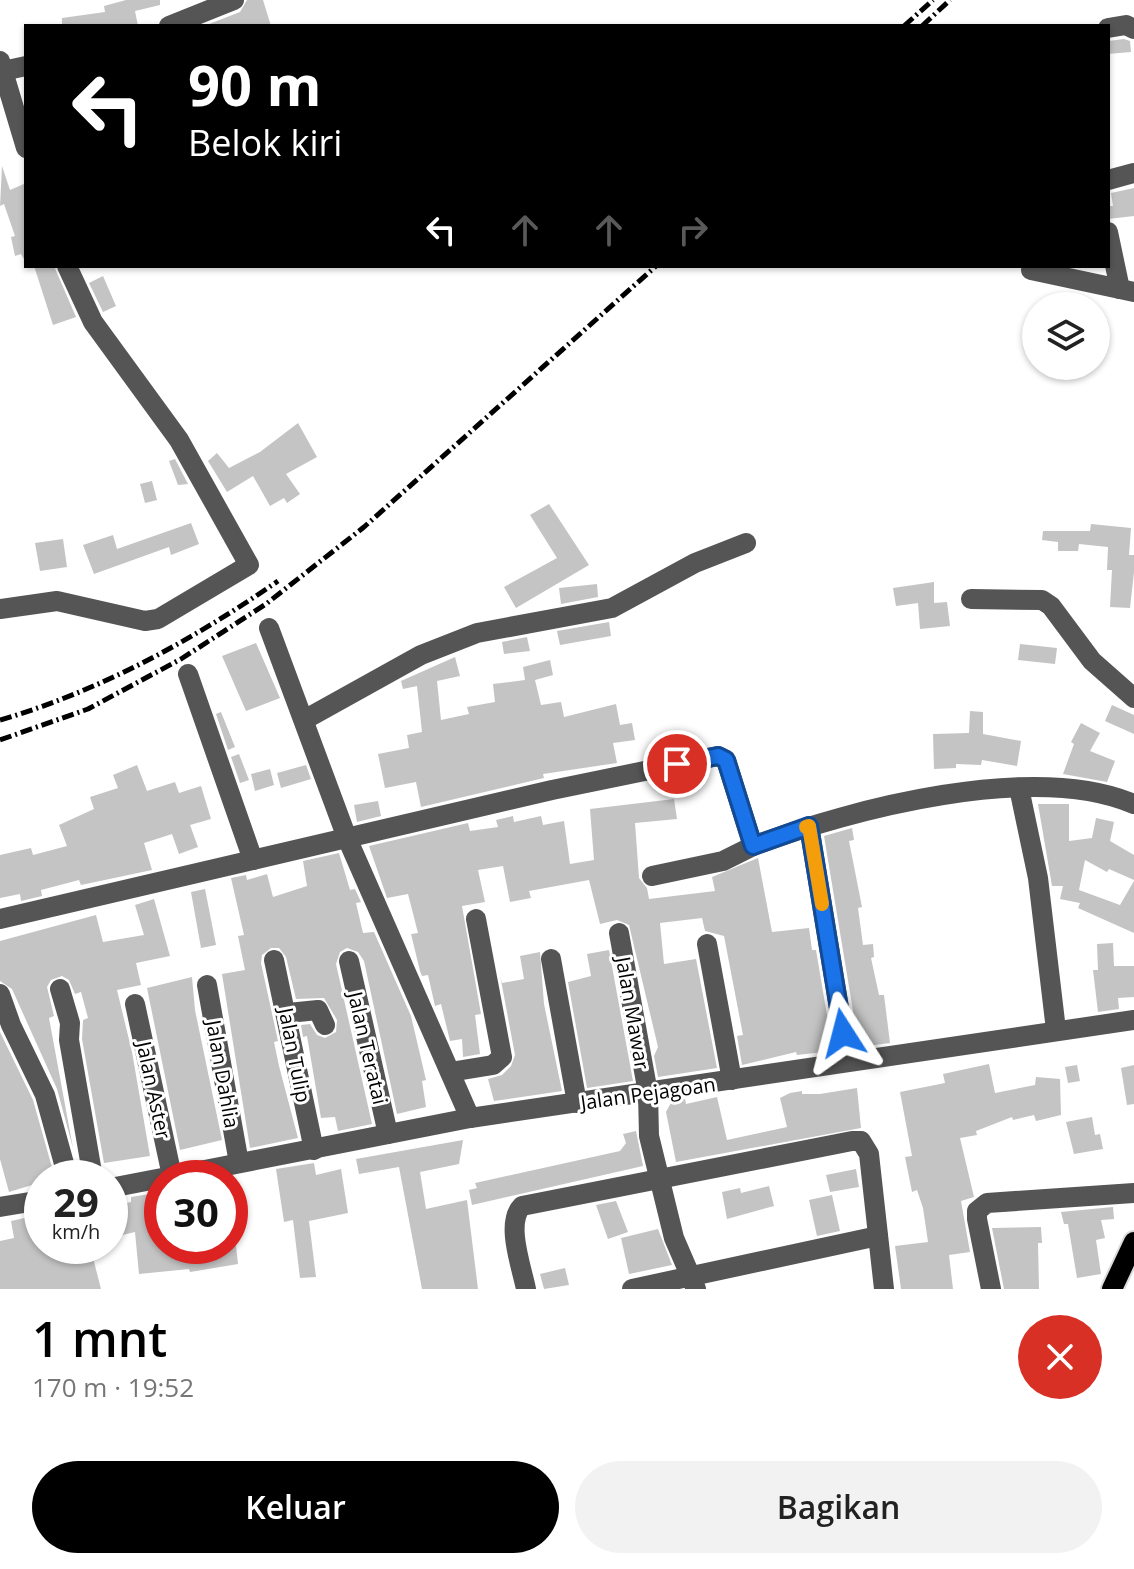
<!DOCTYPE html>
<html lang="id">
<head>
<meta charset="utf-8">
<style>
  :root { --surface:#fff; --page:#f2f2f2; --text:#222; --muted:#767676; --accent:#000 }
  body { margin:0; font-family:"Open Sans",sans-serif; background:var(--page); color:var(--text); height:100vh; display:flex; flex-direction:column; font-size:30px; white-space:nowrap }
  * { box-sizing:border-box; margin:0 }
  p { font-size:26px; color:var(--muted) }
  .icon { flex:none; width:44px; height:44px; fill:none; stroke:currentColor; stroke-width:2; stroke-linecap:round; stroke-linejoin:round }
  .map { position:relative; height:1289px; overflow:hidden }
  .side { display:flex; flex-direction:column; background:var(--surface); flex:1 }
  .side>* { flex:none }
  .hud { position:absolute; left:24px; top:24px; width:1086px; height:244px; border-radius:0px; box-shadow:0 2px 6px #0004; background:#000; color:#fff; overflow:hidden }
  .buttons { position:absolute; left:1022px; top:292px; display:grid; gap:16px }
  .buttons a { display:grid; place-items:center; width:88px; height:88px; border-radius:50%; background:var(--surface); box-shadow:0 2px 6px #0004; font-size:40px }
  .speed { position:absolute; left:24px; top:1160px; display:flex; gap:16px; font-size:40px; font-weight:700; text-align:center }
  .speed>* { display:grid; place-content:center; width:104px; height:104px; border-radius:50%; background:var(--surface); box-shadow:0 2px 6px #0004; line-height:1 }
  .speed small { font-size:20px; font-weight:400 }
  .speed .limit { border:12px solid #d22; background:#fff; color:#111 }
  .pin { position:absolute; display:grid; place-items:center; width:68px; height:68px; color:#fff; margin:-34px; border:4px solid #fff; border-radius:50%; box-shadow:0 2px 8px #0007 }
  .me { position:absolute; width:88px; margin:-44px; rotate:351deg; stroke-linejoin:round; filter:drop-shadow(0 0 6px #0008) }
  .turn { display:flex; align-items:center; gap:28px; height:168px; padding:0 32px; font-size:36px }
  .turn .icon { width:104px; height:104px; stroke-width:2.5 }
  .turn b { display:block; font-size:56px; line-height:68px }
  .lanes { display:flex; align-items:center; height:76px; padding:0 32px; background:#0003; justify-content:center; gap:40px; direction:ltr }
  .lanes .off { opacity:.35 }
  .round { display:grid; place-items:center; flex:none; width:84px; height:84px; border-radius:42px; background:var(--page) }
  .summary { display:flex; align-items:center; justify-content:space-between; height:136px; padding:0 32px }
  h1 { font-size:48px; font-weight:600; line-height:60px; color:var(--accent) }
  .primary-button { display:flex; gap:16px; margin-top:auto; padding:16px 32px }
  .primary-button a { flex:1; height:92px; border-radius:48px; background:var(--accent); color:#fff; font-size:32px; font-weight:600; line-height:92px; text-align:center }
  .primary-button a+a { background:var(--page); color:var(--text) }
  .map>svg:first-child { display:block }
  .building { fill:#c4c4c4 }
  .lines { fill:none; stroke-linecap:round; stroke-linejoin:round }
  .major-casing { stroke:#dbdbdb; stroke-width:24 }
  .minor { stroke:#555; stroke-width:20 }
  .major { stroke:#000; stroke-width:20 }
  .rail { stroke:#000; stroke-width:5; stroke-dasharray:12 4 2 4; stroke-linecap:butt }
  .route-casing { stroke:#114b97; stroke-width:20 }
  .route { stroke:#1a73e8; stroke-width:14 }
  .slow { stroke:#f59e0b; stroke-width:14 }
  .labels { text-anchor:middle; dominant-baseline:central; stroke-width:6; stroke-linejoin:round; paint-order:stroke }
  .street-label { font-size:20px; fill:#000; stroke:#fff }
</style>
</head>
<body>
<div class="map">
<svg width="1134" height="1289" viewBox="0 0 1134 1289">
  <rect width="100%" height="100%" fill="#fff"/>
  <!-- building -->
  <g class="building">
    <path d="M126 0H160V5L135 11 138 26H62V18L105 12 104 6Z"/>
    <path d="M247 0H263L271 26H204L240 12Z"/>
    <path d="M1124 39 1130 41 1131 52 1108 54V41Z"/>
    <path d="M2 166 10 190 26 183V262L21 254 15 256 11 237 15 236 4 204 0 206Z"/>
    <path d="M1134 188V216L1108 219V206H1113L1111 193Z"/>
    <path d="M34 266H54L76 317 53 325Z"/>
    <path d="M103 276 116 306 103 312 89 283Z"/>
    <path d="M298 423 317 457 286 474 300 494 287 503 284 498 270 506 253 476 227 492 208 461 217 453 229 468 260 452Z"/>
    <path d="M175 459 188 484 178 485 169 461Z"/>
    <path d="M152 481 157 500 145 503 140 484Z"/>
    <path d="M549 504 589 565 516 608 504 587 557 558 530 515Z"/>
    <path d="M191 523 199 544 171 555 169 547 94 574 83 545 113 535 117 549Z"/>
    <path d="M1091 524 1131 528 1129 555H1134V572L1130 608 1110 607 1112 570H1107L1108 547 1079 544 1078 551H1058V542L1042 540 1043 531H1090Z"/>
    <path d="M63 539 67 567 40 571 35 543Z"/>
    <path d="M934 582V603L947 602 950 626 920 629 918 603 896 606 893 588Z"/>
    <path d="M597 584 598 597 561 604 559 588Z"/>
    <path d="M609 622 611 636 560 645 557 631Z"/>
    <path d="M527 637 530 651 504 654 502 642Z"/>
    <path d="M256 643 280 698 246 711 222 656Z"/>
    <path d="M1020 644 1057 648 1055 664 1018 660Z"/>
    <path d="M455 657 460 676 437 681 441 720 469 714 467 707 495 702 493 684 525 680 523 667 550 660 553 675 535 680 541 705 561 702 564 717 616 704 620 725 632 723 635 740 613 743 617 763 543 774 544 778 421 807 416 782 385 788 378 754 409 748 407 735 422 732 417 686 403 689 401 681Z"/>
    <path d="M1112 705 1134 715V734L1105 721Z"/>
    <path d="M970 711 983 712V734L1021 741 1017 766 982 760 981 765 956 764V768L934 769 933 734 969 733Z"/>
    <path d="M221 712 235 747 228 750 216 714Z"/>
    <path d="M1081 723 1100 733 1090 751 1115 761 1107 782 1063 774 1074 744 1071 742Z"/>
    <path d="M239 754 249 780 240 783 231 757Z"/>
    <path d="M137 765 147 791 175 782 179 793 201 786 211 819 190 825 198 847 179 854 172 834 144 843 152 870 81 885 79 880 41 890 42 896 21 901 20 894 0 898V855L31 848 33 855 67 846 59 825 94 809 90 797 118 788 113 775Z"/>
    <path d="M306 765 311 779 281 788 277 773Z"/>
    <path d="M270 769 274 785 255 791 251 774Z"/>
    <path d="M674 799 677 819 635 823 639 878 647 888 649 899 715 891 712 877 758 858 772 932 809 928 812 950H816L833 1051 797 1055 796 1052 742 1065 737 1036 743 1035 724 936 705 931 702 918 660 923 664 964 696 959 717 1068 658 1077 654 1056 658 1047 629 925 617 920 600 924 589 880 529 891 531 898 510 902 503 866 478 870 485 902 462 906 481 1014 475 1015 480 1054 463 1057 462 1039 450 1041 441 1004 435 1006 428 975 422 976 420 971 411 934 418 933 408 894 387 898 369 846 468 823 470 831 498 827 496 820 513 816 514 822 541 816 543 825 564 821 570 864 594 860 590 809Z"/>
    <path d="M378 801 381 816 357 822 354 805Z"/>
    <path d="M1038 804H1069V841L1092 838 1096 818 1114 822 1110 841 1134 855V880L1109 869 1107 872 1085 860 1079 890 1120 905 1134 881V933L1078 908 1080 903 1060 899 1063 886H1052Z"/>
    <path d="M852 828 854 840 849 841 862 907 858 908 863 945 873 944 874 957 871 958 879 995H884L890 1043 859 1047 824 836Z"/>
    <path d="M339 853 350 890 355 889 361 902 356 903 363 933 374 932 411 1016 426 1080 422 1081 426 1107 397 1114 364 961 358 952 347 948 340 952 336 964 372 1124 338 1131 335 1117 321 1118 307 1036 303 1037 301 1025 310 1024 317 1035 325 1038 336 1032 337 1020 324 998 296 999 286 957 279 948H271L262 955 261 963 278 1041 274 1042 279 1066 298 1138 250 1148 222 974 245 970 238 936 244 935 231 878 246 875 247 880 267 874 273 897 307 886 303 861Z"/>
    <path d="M205 889 216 945 201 948 191 892Z"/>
    <path d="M154 899 170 956 136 963 141 985 117 990 132 1052 150 1156 104 1163 82 1039 83 1020 88 1018 81 992 75 994 69 980 62 976 51 980 47 987 54 1016 49 1018 73 1148 57 1089 12 989 0 981V941L96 915 103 942 144 935 135 905Z"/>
    <path d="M1113 943 1114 966H1134V997L1118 998 1119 1009 1098 1012 1093 970H1098L1097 944Z"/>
    <path d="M609 950 633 1081 587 1088 568 982 591 976 587 954Z"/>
    <path d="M540 952 544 1004 562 1091 494 1101 488 1079 502 1075 511 1066 515 1055 500 975 502 983 524 979 520 956Z"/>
    <path d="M192 977 195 1010 222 1140 180 1150 147 988Z"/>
    <path d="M0 1032 33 1100 55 1178H42V1182L9 1192 0 1159Z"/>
    <path d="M989 1064 995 1093 1035 1085 1036 1077 1060 1079 1061 1115 1036 1121 1034 1115 1013 1120 1012 1117 976 1131 977 1135 960 1138 974 1197 961 1201 970 1252 949 1255 953 1289H901L895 1246 928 1242 923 1208 917 1190 912 1192 905 1157 912 1156 900 1092 945 1083 943 1074Z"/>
    <path d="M1077 1065 1080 1081 1068 1083 1065 1067Z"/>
    <path d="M1134 1065V1104L1127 1105 1121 1068Z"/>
    <path d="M857 1088 861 1128 676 1162 666 1112 672 1101 685 1099 686 1104 717 1097 727 1140 787 1127 780 1098 790 1093 802 1091V1094H820Z"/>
    <path d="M1092 1117 1095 1135 1100 1134 1103 1149 1074 1154 1066 1122Z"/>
    <path d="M636 1131 643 1166 472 1205 469 1190 477 1188 475 1183 620 1151 626 1143 623 1134Z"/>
    <path d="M463 1140 459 1164 420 1172 426 1209 467 1200 478 1289H422L399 1167 359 1174 356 1159Z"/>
    <path d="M314 1163 316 1175 341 1169 348 1213 309 1221 316 1277 300 1278 293 1220 284 1222 276 1169Z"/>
    <path d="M856 1169 859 1187 830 1192 826 1175Z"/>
    <path d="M769 1186 774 1206 727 1219 722 1192 740 1188 741 1193Z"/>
    <path d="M162 1192V1246H236L238 1264 190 1272 189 1269 139 1274 135 1232 110 1238V1207L131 1202V1197Z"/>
    <path d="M832 1195 840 1231 817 1236 809 1200Z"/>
    <path d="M616 1201 628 1232 608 1239 596 1205Z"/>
    <path d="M1113 1207 1114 1219 1101 1220 1105 1238 1096 1240 1101 1274 1077 1278 1068 1224H1064L1061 1212Z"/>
    <path d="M42 1214V1246H90L101 1289H0V1241L14 1238 11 1221Z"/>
    <path d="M1041 1227 1042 1243H1038L1039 1289H1004L992 1228Z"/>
    <path d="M658 1229 672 1265 629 1274 621 1238Z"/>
    <path d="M565 1268 569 1285 544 1289 540 1274Z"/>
  </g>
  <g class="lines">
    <defs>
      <path id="major" d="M1112 1289 1134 1242"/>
    </defs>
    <!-- major casing -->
    <use href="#major" class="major-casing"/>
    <!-- minor -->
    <g class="minor">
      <path d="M169 26 234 0"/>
      <path d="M1108 28 1126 25 1134 29"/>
      <path d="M0 61 26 148"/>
      <path d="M3 71 26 66"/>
      <path d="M1108 180 1134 173"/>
      <path d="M1108 232 1120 289"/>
      <path d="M1031 270 1134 292"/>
      <path d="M971 599 1042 600 1051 606 1092 661 1134 698"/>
      <path d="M0 609 57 601 145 621 158 619 249 565 179 440 93 322 67 266"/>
      <path d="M269 628 347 838 470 1118"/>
      <path d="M188 674 253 860"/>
      <path d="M304 720 421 655 477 633 612 608 695 563 746 543"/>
      <path d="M1019 788 1038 878 1056 1030"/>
      <path d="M809 826 848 1062"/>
      <path d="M652 876 723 861 753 846"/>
      <path d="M0 919 552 790 718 756 726 760 753 846C851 809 1034 761 1134 804"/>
      <path d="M619 933 648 1093 649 1136 674 1238 696 1289"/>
      <path d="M707 944 732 1080"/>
      <path d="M551 959 577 1103"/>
      <path d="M274 960 314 1150"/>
      <path d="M349 961 388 1134"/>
      <path d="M207 985 239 1163"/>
      <path d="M60 989 70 1023 69 1040 93 1178"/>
      <path d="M0 994 11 1025 45 1095 68 1178"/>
      <path d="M135 1004 172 1176"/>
      <path d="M288 1013 318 1010 325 1025"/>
      <path d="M450 1072 493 1065 502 1057 476 919"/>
      <path d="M164 1178 470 1118 1134 1020"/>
      <path d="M110 1188 162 1178"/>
      <path d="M0 1207 42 1200"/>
      <path d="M526 1289C522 1268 505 1223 522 1206L852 1141H861L869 1154 884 1289"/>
      <path d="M632 1289 878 1236"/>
      <path d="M991 1289 977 1219V1211L987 1203 1134 1193"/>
    </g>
    <!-- major -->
    <use href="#major" class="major"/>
    <!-- rail -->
    <g class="rail">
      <path d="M904 26 933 0"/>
      <path d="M922 26 950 0"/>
      <path d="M0 720C100 691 193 640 278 581"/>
      <path d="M0 740 88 709 181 659 266 604 364 527 656 266"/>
    </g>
  </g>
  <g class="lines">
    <defs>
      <path id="route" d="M677 764 718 756 726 760 753 846 809 826 843 1033"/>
    </defs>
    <!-- route casing -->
    <use href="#route" class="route-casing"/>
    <!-- route -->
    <use href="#route" class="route"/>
    <!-- slow -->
    <path class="slow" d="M806 827 809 826 822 904"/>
  </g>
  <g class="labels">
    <!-- street labels -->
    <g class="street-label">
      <text transform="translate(633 1013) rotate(80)">Jalan Mawar</text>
      <text transform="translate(368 1048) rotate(77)">Jalan Teratai</text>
      <text transform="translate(295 1055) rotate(79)">Jalan Tulip</text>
      <text transform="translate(223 1074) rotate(80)">Jalan Dahlia</text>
      <text transform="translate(154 1090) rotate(78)">Jalan Aster</text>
      <text transform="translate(648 1093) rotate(-8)">Jalan Pejagoan</text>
    </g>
  </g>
</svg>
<div class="buttons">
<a><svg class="icon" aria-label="layers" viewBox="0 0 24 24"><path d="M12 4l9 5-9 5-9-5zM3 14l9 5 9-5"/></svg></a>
</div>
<div class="speed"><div>29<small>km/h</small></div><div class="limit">30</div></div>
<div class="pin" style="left:677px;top:764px;background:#d93025"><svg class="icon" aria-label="arrive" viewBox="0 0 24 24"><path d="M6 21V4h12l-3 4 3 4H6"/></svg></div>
<svg class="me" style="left:843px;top:1033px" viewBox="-20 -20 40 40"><path d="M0-17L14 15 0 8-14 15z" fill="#1a73e8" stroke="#fff" stroke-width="4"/></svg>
<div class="hud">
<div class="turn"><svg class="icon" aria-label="left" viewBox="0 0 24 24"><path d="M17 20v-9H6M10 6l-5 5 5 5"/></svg><div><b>90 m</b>Belok kiri</div></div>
<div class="lanes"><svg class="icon" aria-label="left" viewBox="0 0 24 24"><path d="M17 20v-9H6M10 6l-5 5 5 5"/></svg><svg class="icon off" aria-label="ahead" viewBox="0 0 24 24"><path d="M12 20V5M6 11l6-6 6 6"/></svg><svg class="icon off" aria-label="ahead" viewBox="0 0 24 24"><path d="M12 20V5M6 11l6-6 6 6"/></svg><svg class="icon off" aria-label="right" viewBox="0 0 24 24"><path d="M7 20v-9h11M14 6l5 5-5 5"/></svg></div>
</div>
</div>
<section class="side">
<div class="summary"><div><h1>1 mnt</h1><p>170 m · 19:52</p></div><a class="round" style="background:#d93025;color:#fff"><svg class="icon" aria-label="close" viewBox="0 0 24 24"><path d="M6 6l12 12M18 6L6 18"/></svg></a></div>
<div class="primary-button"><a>Keluar</a><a>Bagikan</a></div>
</section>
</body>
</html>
